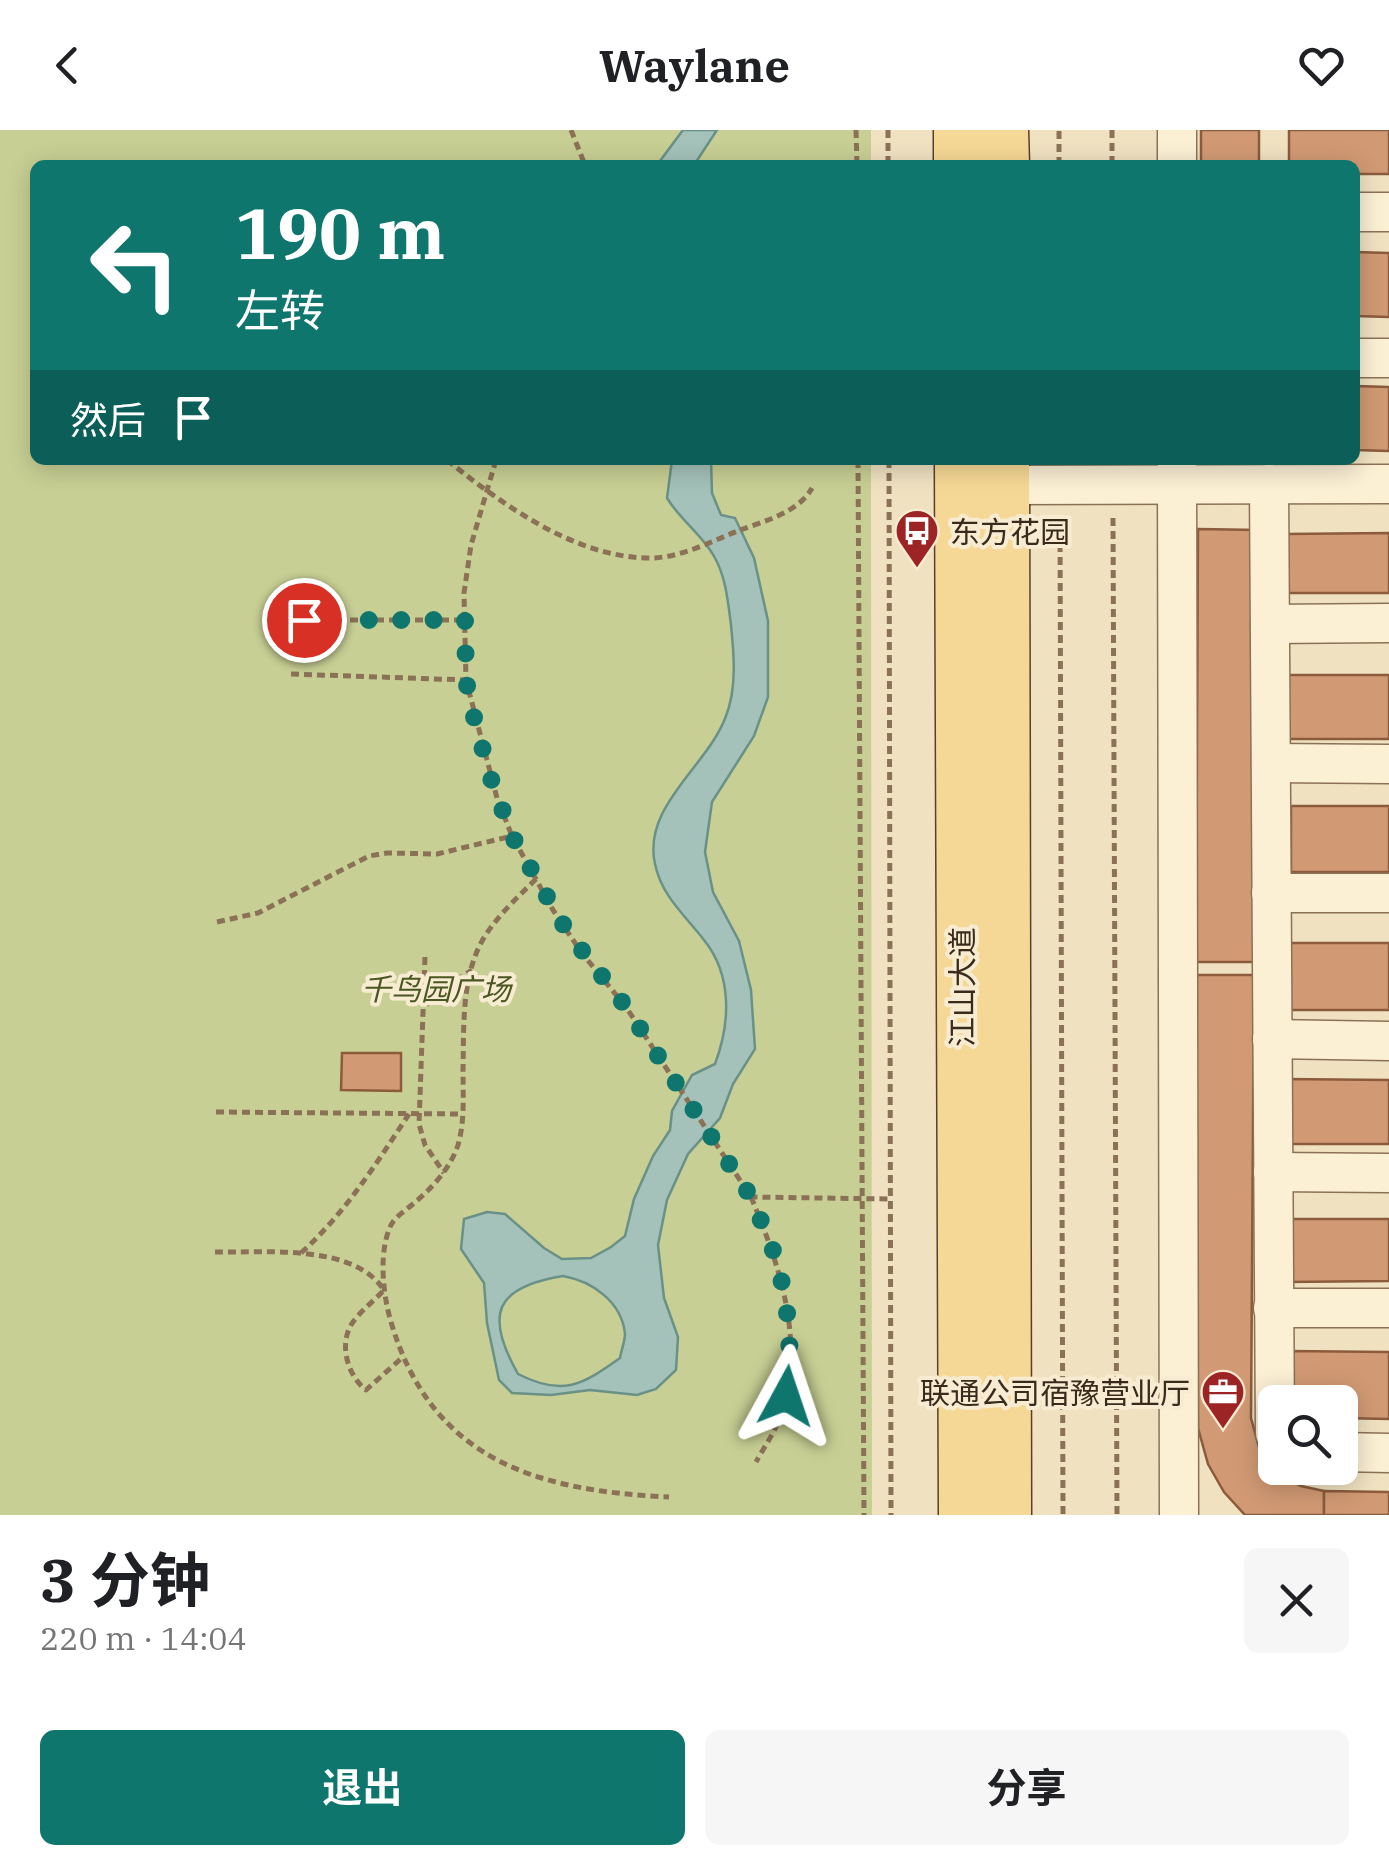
<!DOCTYPE html>
<html lang="zh">
<head>
<meta charset="utf-8">
<style>
  :root { --surface:#fff; --page:#f6f6f6; --text:#202124; --muted:#757577; --accent:#0f766e }
  body { margin:0; font-family:"IBM Plex Serif","Noto Sans SC",serif; background:var(--page); color:var(--text); height:100vh; display:flex; flex-direction:column; font-size:38px; white-space:nowrap }
  * { box-sizing:border-box; margin:0 }
  p { font-size:32px; color:var(--muted) }
  .icon { flex:none; width:55px; height:55px; fill:none; stroke:currentColor; stroke-width:2; stroke-linecap:round; stroke-linejoin:round }
  .map { position:relative; height:1385px; overflow:hidden }
  .drawer { display:flex; flex-direction:column; background:var(--surface); flex:1 }
  .drawer>* { flex:none }
  .top-card { position:absolute; left:30px; top:30px; width:1330px; height:305px; border-radius:15px; box-shadow:0 5px 25px #0003; background:#0f766e; color:#fff; overflow:hidden }
  .tools { position:absolute; left:1258px; top:1255px; display:grid; gap:20px }
  .tools a { display:grid; place-items:center; width:100px; height:100px; border-radius:15px; background:var(--surface); box-shadow:0 5px 25px #0003; font-size:50px }
  .pin { position:absolute; display:grid; place-items:center; width:85px; height:85px; color:#fff; margin:-42px; border:5px solid #fff; border-radius:50%; box-shadow:0 2px 10px #0007 }
  .me { position:absolute; width:110px; margin:-55px; rotate:5deg; stroke-linejoin:round; filter:drop-shadow(0 0 8px #0008) }
  .turn { display:flex; align-items:center; gap:35px; height:210px; padding:0 40px; font-size:45px }
  .turn .icon { width:130px; height:130px; stroke-width:2.5 }
  .turn b { display:block; font-size:70px; line-height:85px }
  .then { display:flex; align-items:center; height:95px; padding:0 40px; background:#0003; gap:20px; font-size:38px }
  .round { display:grid; place-items:center; flex:none; width:105px; height:105px; border-radius:15px; background:var(--page) }
  .overview { display:flex; align-items:center; justify-content:space-between; height:170px; padding:0 40px }
  h1 { font-size:60px; font-weight:700; line-height:75px }
  .button { display:flex; gap:20px; margin-top:auto; padding:20px 40px }
  .button a { flex:1; height:115px; border-radius:15px; background:var(--accent); color:#fff; font-size:40px; font-weight:700; line-height:115px; text-align:center }
  .button a+a { background:var(--page); color:var(--text) }
  header { display:flex; justify-content:space-between; align-items:center; height:130px; padding:0 40px; background:var(--surface); font-size:45px; font-weight:700 }
  .map>svg:first-child { display:block }
  .green { fill:#c8cf94 }
  .water { fill:#a4c2b9; stroke:#6a9187; stroke-width:2.5; fill-rule:evenodd }
  .building { fill:#d19a74; stroke:#8b5b3c; stroke-width:2.5 }
  .lines { fill:none; stroke-linecap:round; stroke-linejoin:round }
  .minor-casing { stroke:#8b7257; stroke-width:41 }
  .major-casing { stroke:#58402c; stroke-width:51 }
  .path { stroke:#8b7257; stroke-width:5; stroke-dasharray:8 5; stroke-linecap:butt }
  .minor { stroke:#fbefd4; stroke-width:38 }
  .major { stroke:#f6d896; stroke-width:48 }
  .route { stroke:#0f766e; stroke-width:18; stroke-dasharray:0 32.4 }
  .labels { text-anchor:middle; dominant-baseline:central; stroke-width:8; stroke-linejoin:round; paint-order:stroke }
  .poi-label { font-size:30px; fill:#392a1c; stroke:#f7ecd1; text-anchor:start }
  .street-label { font-size:30px; fill:#392a1c; stroke:#f7ecd1 }
  .park-label { font-size:30px; font-style:italic; fill:#4a5722; stroke:#f7ecd1 }
</style>
</head>
<body>
<header><svg class="icon" aria-label="back" viewBox="0 0 24 24"><path d="M15 5l-7 7 7 7"/></svg>Waylane<svg class="icon" aria-label="heart" viewBox="0 0 24 24"><path d="M12 20l-8-8c-3-5 5-10 8-4 3-6 11-1 8 4z"/></svg></header>
<div class="map">
<svg width="1389" height="1385" viewBox="0 0 1389 1385">
  <rect width="100%" height="100%" fill="#f0e2c1"/>
  <!-- green -->
  <path class="green" d="M0 0H871V35H35V330H871L872 1385H0Z"/>
  <!-- water -->
  <g class="water">
    <path d="M683 0H717L694 35H657Z"/>
    <path d="M672 330H711L712 363 721 385 735 388 754 428 768 491V567L754 606 712 672 705 722 713 762 739 811 751 860 755 919 733 954 720 988 688 1024 667 1070 658 1115 664 1168 678 1207 676 1240 656 1259 637 1265 590 1260 551 1265 512 1263 499 1250 487 1193 484 1153 461 1119 464 1089 487 1082 505 1084 544 1118 562 1129 591 1128 611 1117 625 1106 634 1069 653 1026 670 1000 672 981 692 945 715 934C730 894 733 846 704 810 685 785 662 767 655 734 642 676 708 636 726 586 737 558 734 524 731 495 728 472 726 448 715 428 703 405 680 390 667 368ZM563 1146C592 1151 622 1172 625 1204 625 1211 621 1221 620 1228 582 1255 563 1267 518 1244 484 1184 495 1157 563 1146Z"/>
  </g>
  <!-- building -->
  <g class="building">
    <rect x="1201" y="0" width="58" height="35"/>
    <path d="M1289 0H1389V44H1355V35H1289Z"/>
    <path d="M1355 122 1389 123V187L1355 186Z"/>
    <path d="M1355 256 1389 257V321L1355 320Z"/>
    <path d="M1198 399 1258 400 1256 832H1196Z"/>
    <path d="M1389 403V463H1286V404Z"/>
    <path d="M1286 545H1389V609H1287Z"/>
    <rect x="1291" y="676" width="98" height="66"/>
    <rect x="1286" y="813" width="103" height="67"/>
    <path d="M1196 845H1254L1251 1288 1260 1321 1278 1344 1301 1356 1324 1361V1385H1245L1224 1362 1208 1334 1198 1298Z"/>
    <path d="M342 923H401V961L341 960Z"/>
    <path d="M1284 949 1389 950V1014H1283Z"/>
    <path d="M1286 1089H1389V1151L1286 1152Z"/>
    <path d="M1288 1221 1389 1222V1289L1340 1288V1272H1288Z"/>
    <path d="M1324 1361 1389 1362V1385H1324Z"/>
  </g>
  <g class="lines">
    <defs>
      <g id="minor">
        <path d="M1177 0V35"/>
        <path d="M1355 82H1389"/>
        <path d="M1355 228H1389"/>
        <path d="M1177 330 1179 1385"/>
        <path d="M1269 354 1275 1303"/>
        <path d="M977 355 1389 354"/>
        <path d="M1270 494 1389 493"/>
        <path d="M1271 633 1389 634"/>
        <path d="M1271 763H1389"/>
        <path d="M1272 909 1389 911"/>
        <path d="M1273 1042 1389 1043"/>
        <path d="M1273 1178H1389"/>
        <path d="M1340 1322 1389 1323"/>
      </g>
      <g id="major">
        <path d="M958 0V35"/>
        <path d="M1004 0 1005 35"/>
        <path d="M959 330 963 1385"/>
        <path d="M1005 330 1007 1385"/>
      </g>
    </defs>
    <!-- minor casing -->
    <use href="#minor" class="minor-casing"/>
    <!-- major casing -->
    <use href="#major" class="major-casing"/>
    <!-- path -->
    <g class="path">
      <path d="M571 0 585 35"/>
      <path d="M856 0 857 35"/>
      <path d="M888 0V35"/>
      <path d="M1112 0V35"/>
      <path d="M1059 35V0"/>
      <path d="M447 330C503 375 577 429 652 428 683 427 712 411 740 400 765 391 799 382 812 358"/>
      <path d="M496 330 471 415 464 463 466 550 497 668 512 706 553 780 581 822 626 877 751 1067 890 1069"/>
      <path d="M858 330 864 1385"/>
      <path d="M889 330 891 1385"/>
      <path d="M1060 388 1063 1385"/>
      <path d="M1113 388 1117 1385"/>
      <path d="M285 490H465"/>
      <path d="M291 544 466 550"/>
      <path d="M536 749C518 767 499 784 485 806 461 844 464 896 463 939 463 964 465 991 458 1015 450 1039 432 1058 413 1074 406 1080 395 1087 391 1095 378 1122 383 1165 391 1192 432 1331 538 1361 669 1367"/>
      <path d="M217 792 258 783 369 726 387 723 437 724 512 706"/>
      <path d="M425 827 419 994 425 1015 444 1043"/>
      <path d="M426 875 436 863 472 840"/>
      <path d="M216 982 462 984"/>
      <path d="M751 1067C779 1134 806 1211 781 1284 776 1301 764 1317 756 1332"/>
      <path d="M215 1122C265 1123 353 1113 384 1160 374 1171 359 1182 351 1195 339 1216 348 1246 366 1260L404 1226"/>
      <path d="M301 1123C346 1082 376 1034 409 984"/>
    </g>
    <!-- minor -->
    <use href="#minor" class="minor"/>
    <!-- major -->
    <use href="#major" class="major"/>
  </g>
  <g class="lines">
    <!-- route -->
    <path class="route" d="M304 490H465L466 550 471 576 490 646 512 706 567 801 626 877 751 1067 772 1117 784 1160 789 1198 790 1245 786 1266"/>
  </g>
  <!-- icons -->
  <defs>
    <symbol id="bus-pin" viewBox="-11 -11 22 30"><path d="M0 17L-7.5 6A9.5 9.5 0 1 1 7.5 6Z" fill="#9d2425" stroke="#f7ecd1"/><path d="M-5-6H5V4H4V6H2V4H-2V6H-4V4H-5ZM-3.5-4V0h7V-4ZM-3.5 1.2v1.5H-2V1.2ZM2 1.2v1.5H3.5V1.2Z" fill="#fff"/></symbol>
    <symbol id="office-pin" viewBox="-11 -11 22 30"><path d="M0 17L-7.5 6A9.5 9.5 0 1 1 7.5 6Z" fill="#9d2425" stroke="#f7ecd1"/><path d="M-6-3h4V-5.5h4V-3h4V5H-6ZM-1-4.5V-3h2v-1.5ZM-6 0V1H6V0Z" fill="#fff"/></symbol>
  </defs>
  <g fill-rule="evenodd">
    <use href="#bus-pin" x="892" y="376" width="50" height="68"/>
    <use href="#office-pin" x="1198" y="1237" width="50" height="68"/>
  </g>
  <g class="labels">
    <!-- poi labels -->
    <g class="poi-label">
      <text x="950" y="401">东方花园</text>
      <text x="1190" y="1262" text-anchor="end">联通公司宿豫营业厅</text>
    </g>
    <!-- street labels -->
    <g class="street-label">
      <text transform="translate(961 857) rotate(-90)">江山大道</text>
    </g>
    <!-- park labels -->
    <g class="park-label">
      <text x="436" y="858">千鸟园广场</text>
    </g>
  </g>
</svg>
<div class="tools">
<a><svg class="icon" aria-label="search" viewBox="0 0 24 24"><circle cx="10" cy="10" r="6"/><path d="M15 15l6 6"/></svg></a>
</div>
<div class="pin" style="left:304px;top:490px;background:#d93025"><svg class="icon" aria-label="arrive" viewBox="0 0 24 24"><path d="M6 21V4h12l-3 4 3 4H6"/></svg></div>
<svg class="me" style="left:786px;top:1266px" viewBox="-20 -20 40 40"><path d="M0-17L14 15 0 8-14 15z" fill="#0f766e" stroke="#fff" stroke-width="4"/></svg>
<div class="top-card">
<div class="turn"><svg class="icon" aria-label="left" viewBox="0 0 24 24"><path d="M17 20v-9H6M10 6l-5 5 5 5"/></svg><div><b>190 m</b>左转</div></div>
<div class="then">然后<svg class="icon" aria-label="arrive" viewBox="0 0 24 24"><path d="M6 21V4h12l-3 4 3 4H6"/></svg></div>
</div>
</div>
<section class="drawer">
<div class="overview"><div><h1>3 分钟</h1><p>220 m · 14:04</p></div><a class="round"><svg class="icon" aria-label="close" viewBox="0 0 24 24"><path d="M6 6l12 12M18 6L6 18"/></svg></a></div>
<div class="button"><a>退出</a><a>分享</a></div>
</section>
</body>
</html>
